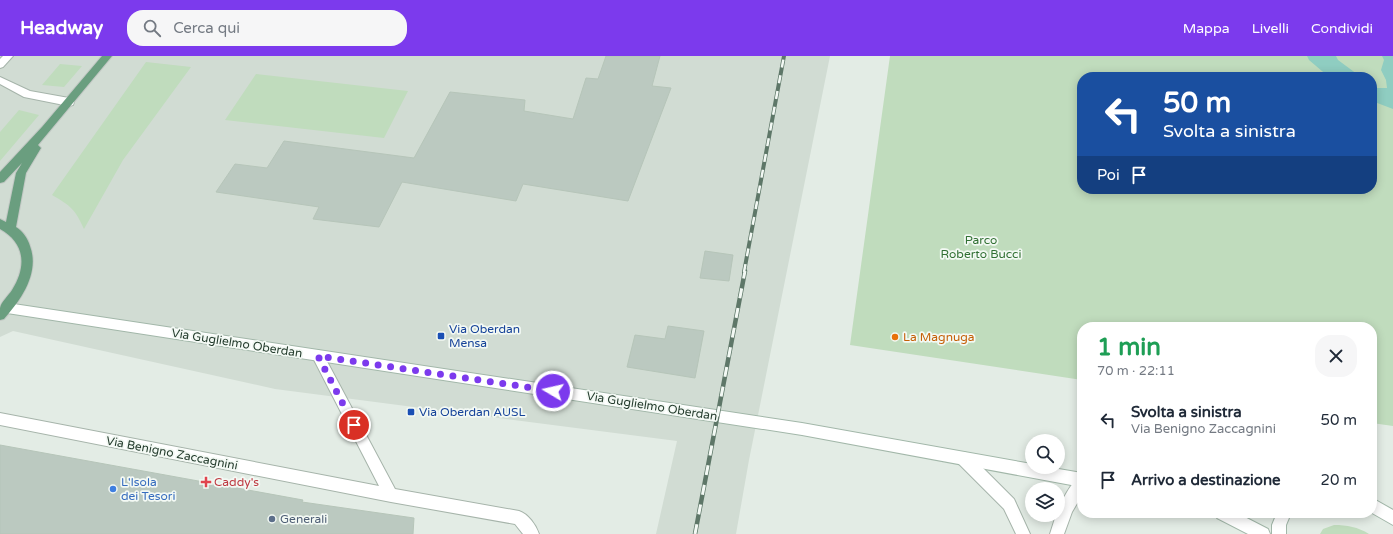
<!DOCTYPE html>
<html lang="it">
<head>
<meta charset="utf-8">
<style>
  :root { --surface:#fff; --page:#f6f6f7; --text:#1f2937; --muted:#747a83; --accent:#7c3aed }
  body { margin:0; font-family:"Varela Round",sans-serif; background:var(--page); color:var(--text); height:100vh; display:flex; flex-direction:column; font-size:15px; white-space:nowrap }
  * { box-sizing:border-box; margin:0 }
  p { font-size:13px; color:var(--muted) }
  .icon { flex:none; width:22px; height:22px; fill:none; stroke:currentColor; stroke-width:2; stroke-linecap:round; stroke-linejoin:round }
  .map { position:relative; flex:1; overflow:hidden }
  .sheet { position:absolute; left:1077px; top:266px; width:300px; height:196px; display:flex; flex-direction:column; background:var(--surface); border-radius:16px; box-shadow:0 2px 10px #0003 }
  .sheet>* { flex:none }
  .hud { position:absolute; left:1077px; top:16px; width:300px; height:122px; border-radius:16px; box-shadow:0 2px 10px #0003; background:#1a4fa0; color:#fff; overflow:hidden }
  .fabs { position:absolute; left:1025px; top:378px; display:grid; gap:8px }
  .fabs a { display:grid; place-items:center; width:40px; height:40px; border-radius:50%; background:var(--surface); box-shadow:0 2px 10px #0003; font-size:20px }
  .pin { position:absolute; display:grid; place-items:center; width:34px; height:34px; color:#fff; margin:-17px; border:2px solid #fff; border-radius:50%; box-shadow:0 1px 4px #0007 }
  .me { position:absolute; width:44px; margin:-22px; rotate:279deg; stroke-linejoin:round; filter:drop-shadow(0 0 3px #0008) }
  .turn { display:flex; align-items:center; gap:14px; height:84px; padding:0 20px; font-size:18px }
  .turn .icon { width:52px; height:52px; stroke-width:2.5 }
  .turn b { display:block; font-size:28px; line-height:34px }
  .then { display:flex; align-items:center; height:38px; padding:0 20px; background:#0003; gap:8px; font-size:15px }
  .round { display:grid; place-items:center; flex:none; width:42px; height:42px; border-radius:16px; background:var(--page) }
  .headline { display:flex; align-items:center; justify-content:space-between; height:68px; padding:0 20px }
  h1 { font-size:24px; font-weight:800; line-height:30px; color:#1e9e55 }
  ul { padding:0; list-style:none }
  li { display:flex; align-items:center; gap:12px; height:60px; padding:0 20px }
  li div { flex:1 }
  li b { display:block; font-size:15px }
  li em { font-style:normal }
  header { display:flex; align-items:center; gap:24px; box-sizing:border-box; height:56px; padding:0 20px; background:var(--accent); color:#fff }
  header strong { font-size:19px }
  nav { display:flex; gap:22px; margin-inline-start:auto; font-size:14px }
  .search { width:280px; height:36px; background:var(--page); display:flex; align-items:center; gap:10px; box-sizing:border-box; padding:0 14px; border-radius:16px; color:var(--muted); font-size:15px }
  .map>svg:first-child { display:block }
  .built { fill:#d1dcd3 }
  .green { fill:#c0dcbd; fill-rule:evenodd }
  .water { fill:#8fcdc1 }
  .building { fill:#bbc9c0; stroke:#b6c5b9 }
  .lines { fill:none; stroke-linecap:round; stroke-linejoin:round }
  .lane-casing { stroke:#a6b4aa; stroke-width:2 }
  .street-casing { stroke:#a6b4aa; stroke-width:2 }
  .secondary-casing { stroke:#a2b7a9; stroke-width:2 }
  .primary-casing { stroke:#c2c8c4; stroke-width:2 }
  .lane { fill:#fff; fill-rule:evenodd }
  .street { fill:#fff; fill-rule:evenodd }
  .secondary { fill:#fff; fill-rule:evenodd }
  .primary { fill:#6a9e7f; fill-rule:evenodd }
  .rail-far1-casing { stroke:#5e7768; stroke-width:4 }
  .rail-casing { stroke:#5e7768; stroke-width:4.5 }
  .rail-far1 { stroke:#f3f9f4; stroke-width:2.5; stroke-dasharray:8; stroke-linecap:butt }
  .rail { stroke:#f3f9f4; stroke-width:3; stroke-dasharray:10; stroke-linecap:butt }
  .route { stroke:#7c3aed; stroke-width:7; stroke-dasharray:0 12.6 }
  .transit-dot { fill:#1a4fb4; stroke:#f3f9f4; stroke-width:1.5 }
  .food-dot { fill:#e8710a; stroke:#f3f9f4; stroke-width:1.5 }
  .health-dot { fill:#e0444e; stroke:#f3f9f4; stroke-width:1.5 }
  .shop-dot { fill:#3f7fe0; stroke:#f3f9f4; stroke-width:1.5 }
  .service-dot { fill:#5c6f8a; stroke:#f3f9f4; stroke-width:1.5 }
  .labels { text-anchor:middle; dominant-baseline:central; stroke-width:3.5; stroke-linejoin:round; paint-order:stroke }
  .park-label { font-size:12px; fill:#317033; stroke:#f3f9f4 }
  .transit-label { font-size:12px; fill:#164399; stroke:#f3f9f4; text-anchor:start }
  .food-label { font-size:12px; fill:#c56008; stroke:#f3f9f4; text-anchor:start }
  .street-label { font-size:12px; fill:#243c2d; stroke:#f3f9f4 }
  .shop-label { font-size:12px; fill:#366cbe; stroke:#f3f9f4; text-anchor:start }
  .health-label { font-size:12px; fill:#be3a42; stroke:#f3f9f4; text-anchor:start }
  .service-label { font-size:12px; fill:#4e5e75; stroke:#f3f9f4; text-anchor:start }
</style>
</head>
<body>
<header>
<strong>Headway</strong>
<div class="search"><svg class="icon" aria-label="search" viewBox="0 0 24 24"><circle cx="10" cy="10" r="6"/><path d="M15 15l6 6"/></svg>Cerca qui</div>
<nav><a>Mappa</a><a>Livelli</a><a>Condividi</a></nav>
</header>
<div class="map">
<svg width="1393" height="478" viewBox="0 0 1393 478">
  <rect width="100%" height="100%" fill="#e3ece5"/>
  <!-- built -->
  <path class="built" d="M0 0H830L749 404 736 478H656L677 385 275 333 13 275 0 281Z"/>
  <!-- green -->
  <g class="green">
    <path d="M890 0H1393V370L1372 367V271H1082V324L850 289ZM1082 21H1372V133H1082Z"/>
    <path d="M146 6 191 11 123 104 84 173C75 153 71 150 52 139Z"/>
    <path d="M60 8 82 10 64 31 42 29Z"/>
    <path d="M256 18 408 35 384 82 225 64Z"/>
    <path d="M19 54 39 59 0 105V76Z"/>
    <path d="M1334 469C1347 469 1358 471 1369 478H1320L1323 473Z"/>
  </g>
  <!-- water -->
  <g class="water">
    <path d="M1307 0H1336L1338 4 1361 21H1329L1309 4Z"/>
    <path d="M1382 0H1393V53L1372 45V32H1387L1386 24 1381 14 1384 4Z"/>
  </g>
  <!-- building -->
  <g class="building">
    <path d="M606 0H660L652 30 671 32 628 145 523 128 516 145 402 126 379 171 313 163 319 151 216 136 235 108 267 112 284 85 414 102 450 36 525 44 524 55 573 63 586 22 598 23Z"/>
    <path d="M705 195 733 199 729 225 700 222Z"/>
    <path d="M668 270 704 275 695 322 627 311 635 279 665 283Z"/>
    <path d="M0 389 303 444 302 446 414 462 413 478H0Z"/>
  </g>
  <g class="lines">
    <defs>
      <g id="lane">
        <path d="M3 0H13L3 11 0 12V3Z"/>
        <path d="M0 21 30 35 69 42 73 43 74 46 73 49 69 50 24 41 0 28Z"/>
        <path d="M964 396 969 398 1014 443 1030 478H1016L1004 453 959 408 957 403 959 398Z"/>
        <path d="M1082 419V439L1072 456 1064 478H1050L1056 459H1058C1058 449 1073 423 1082 419Z"/>
      </g>
      <path id="street" d="M318 294 322 296 395 433 519 455C528 458 536 469 539 478H523L515 468 391 446 0 369V357L379 430 312 300 314 296Z"/>
      <g id="secondary">
        <path d="M7 247 802 367 1032 408V411H1047L1082 417V431L802 379 7 257 3 256 1 252 3 248Z"/>
        <path d="M1372 442 1393 454V469L1372 457Z"/>
        <path d="M1215 457H1237L1268 473 1270 478H1248L1217 462Z"/>
        <path d="M1277 457H1291L1286 469V478H1272V469Z"/>
      </g>
      <path id="primary" d="M102 0H112L38 89 41 92 26 117 16 171C23 175 28 183 30 190 40 217 21 244 4 263L0 264C0 260 0 256 0 252 1 246 9 239 12 234 27 210 25 187 0 173V163L6 166 16 117 22 107 4 126 0 127V116L42 71Z"/>
    </defs>
    <!-- lane casing -->
    <use href="#lane" class="lane-casing"/>
    <!-- street casing -->
    <use href="#street" class="street-casing"/>
    <!-- secondary casing -->
    <use href="#secondary" class="secondary-casing"/>
    <!-- primary casing -->
    <use href="#primary" class="primary-casing"/>
    <!-- lane -->
    <use href="#lane" class="lane"/>
    <!-- street -->
    <use href="#street" class="street"/>
    <!-- secondary -->
    <use href="#secondary" class="secondary"/>
    <!-- primary -->
    <use href="#primary" class="primary"/>
    <defs>
      <path id="rail-far1" d="M744 216 784 0"/>
      <path id="rail" d="M695 478 745 215"/>
    </defs>
    <!-- rail-far1 casing -->
    <use href="#rail-far1" class="rail-far1-casing"/>
    <!-- rail casing -->
    <use href="#rail" class="rail-casing"/>
    <!-- rail-far1 -->
    <use href="#rail-far1" class="rail-far1"/>
    <!-- rail -->
    <use href="#rail" class="rail"/>
  </g>
  <g class="lines">
    <!-- route -->
    <path class="route" d="M354 369 318 300 553 335"/>
  </g>
  <!-- markers -->
  <g class="transit-dot">
    <rect x="437" y="276" width="8" height="8" rx="2"/>
    <rect x="407" y="352" width="8" height="8" rx="2"/>
  </g>
  <circle class="food-dot" cx="895" cy="281" r="4"/>
  <path class="health-dot" d="M204 420h4v4h4v4h-4v4h-4v-4h-4v-4h4z"/>
  <circle class="shop-dot" cx="113" cy="433" r="4"/>
  <circle class="service-dot" cx="272" cy="463" r="4"/>
  <g class="labels">
    <!-- park labels -->
    <g class="park-label">
      <text x="981" y="184">Parco<tspan x="981" dy="14">Roberto Bucci</tspan></text>
    </g>
    <!-- transit labels -->
    <g class="transit-label">
      <text x="449" y="273">Via Oberdan<tspan x="449" dy="14">Mensa</tspan></text>
      <text x="419" y="356">Via Oberdan AUSL</text>
    </g>
    <!-- food labels -->
    <g class="food-label">
      <text x="903" y="281">La Magnuga</text>
    </g>
    <!-- street labels -->
    <g class="street-label">
      <text transform="translate(237 287) rotate(9)">Via Guglielmo Oberdan</text>
      <text transform="translate(652 350) rotate(9)">Via Guglielmo Oberdan</text>
      <text transform="translate(172 397) rotate(11)">Via Benigno Zaccagnini</text>
    </g>
    <!-- shop labels -->
    <g class="shop-label">
      <text x="121" y="426">L'Isola<tspan x="121" dy="14">dei Tesori</tspan></text>
    </g>
    <!-- health labels -->
    <g class="health-label">
      <text x="214" y="426">Caddy's</text>
    </g>
    <!-- service labels -->
    <g class="service-label">
      <text x="280" y="463">Generali</text>
    </g>
  </g>
</svg>
<div class="fabs">
<a><svg class="icon" aria-label="search" viewBox="0 0 24 24"><circle cx="10" cy="10" r="6"/><path d="M15 15l6 6"/></svg></a>
<a><svg class="icon" aria-label="layers" viewBox="0 0 24 24"><path d="M12 4l9 5-9 5-9-5zM3 14l9 5 9-5"/></svg></a>
</div>
<div class="pin" style="left:354px;top:369px;background:#d93025"><svg class="icon" aria-label="arrive" viewBox="0 0 24 24"><path d="M6 21V4h12l-3 4 3 4H6"/></svg></div>
<svg class="me" style="left:553px;top:335px" viewBox="-20 -20 40 40"><circle r="17" fill="#7c3aed" stroke="#fff" stroke-width="3"/><path d="M0-11L8 9 0 5-8 9z" fill="#fff"/></svg>
<div class="hud">
<div class="turn"><svg class="icon" aria-label="left" viewBox="0 0 24 24"><path d="M17 20v-9H6M10 6l-5 5 5 5"/></svg><div><b>50 m</b>Svolta a sinistra</div></div>
<div class="then">Poi<svg class="icon" aria-label="arrive" viewBox="0 0 24 24"><path d="M6 21V4h12l-3 4 3 4H6"/></svg></div>
</div>
<section class="sheet">
<div class="headline"><div><h1>1 min</h1><p>70 m · 22:11</p></div><a class="round"><svg class="icon" aria-label="close" viewBox="0 0 24 24"><path d="M6 6l12 12M18 6L6 18"/></svg></a></div>
<ul>
<li><svg class="icon" aria-label="left" viewBox="0 0 24 24"><path d="M17 20v-9H6M10 6l-5 5 5 5"/></svg><div><b>Svolta a sinistra</b><p>Via Benigno Zaccagnini</p></div><em>50 m</em></li>
<li><svg class="icon" aria-label="arrive" viewBox="0 0 24 24"><path d="M6 21V4h12l-3 4 3 4H6"/></svg><div><b>Arrivo a destinazione</b></div><em>20 m</em></li>
</ul>
</section>
</div>
</body>
</html>
